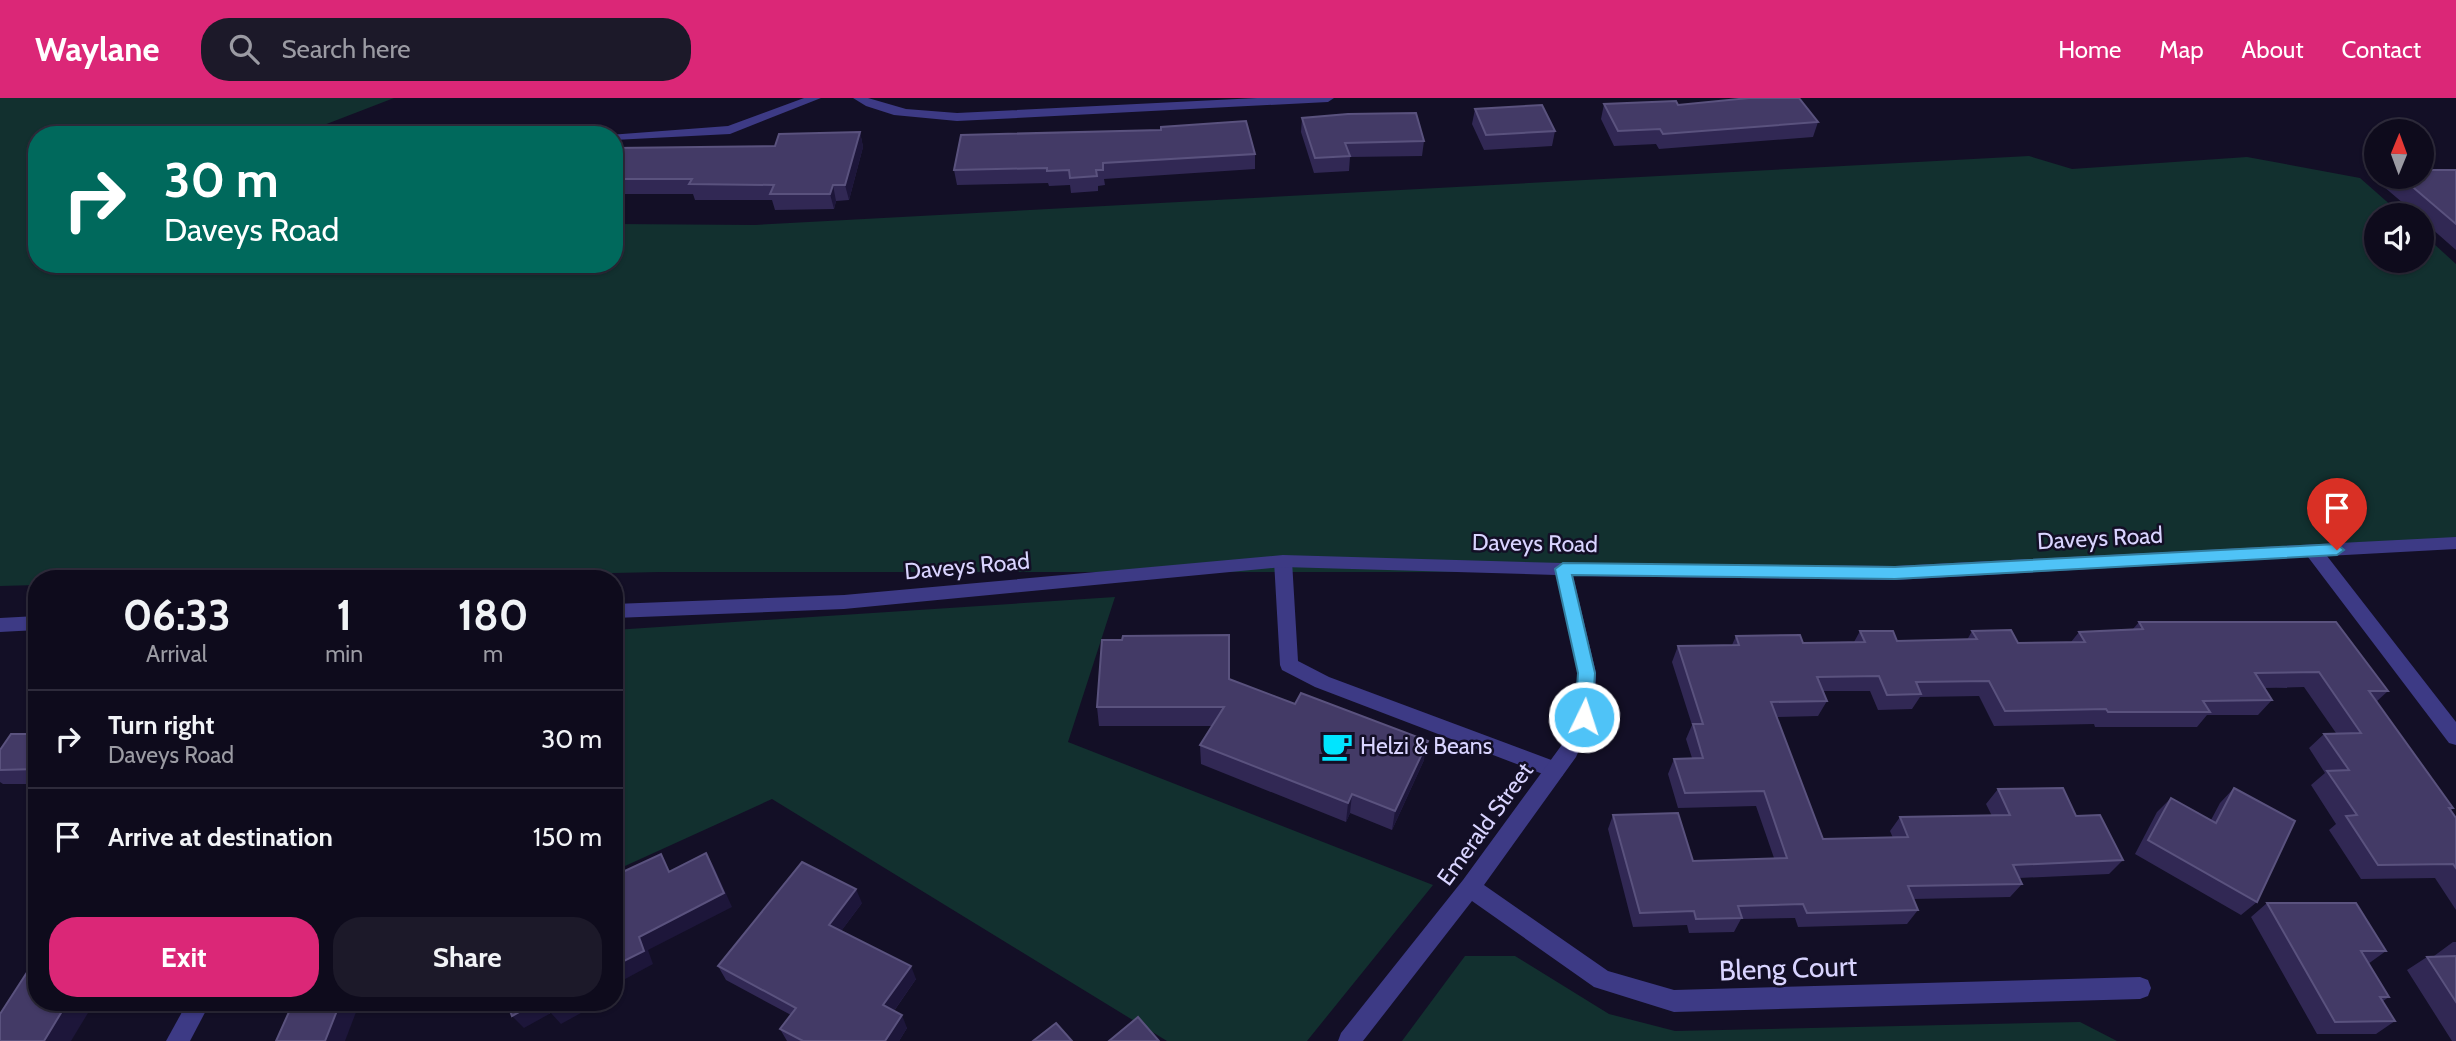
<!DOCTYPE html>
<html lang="en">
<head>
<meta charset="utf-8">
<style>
  :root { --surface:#0e0b1c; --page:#1c1929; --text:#f1f3f6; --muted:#9b9ba3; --line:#2e2b3b; --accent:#db2777 }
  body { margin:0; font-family:Cabin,sans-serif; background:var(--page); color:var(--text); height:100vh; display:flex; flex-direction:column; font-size:26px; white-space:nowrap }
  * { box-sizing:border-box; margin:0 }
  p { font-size:23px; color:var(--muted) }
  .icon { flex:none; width:38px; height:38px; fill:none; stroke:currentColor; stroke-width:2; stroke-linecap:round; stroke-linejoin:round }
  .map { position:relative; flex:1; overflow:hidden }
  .sheet { position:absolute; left:28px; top:472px; width:595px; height:441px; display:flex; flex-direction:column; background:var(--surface); border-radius:28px; box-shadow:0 2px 5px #0004,0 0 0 2px var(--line) }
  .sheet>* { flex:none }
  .banner { position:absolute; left:28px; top:28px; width:595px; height:147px; border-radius:28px; box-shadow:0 2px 5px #0004,0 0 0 2px var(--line); background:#00695c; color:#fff; overflow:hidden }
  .needle { width:46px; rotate:1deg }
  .fabs { position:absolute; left:2364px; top:21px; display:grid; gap:14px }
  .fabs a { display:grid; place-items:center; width:70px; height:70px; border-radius:50%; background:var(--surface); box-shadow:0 2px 5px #0004,0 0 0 2px var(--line); font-size:35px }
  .pin { position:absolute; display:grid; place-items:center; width:60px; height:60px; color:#fff; margin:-72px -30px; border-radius:50% 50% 50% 0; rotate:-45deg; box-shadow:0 0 7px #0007 }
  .pin .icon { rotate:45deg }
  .me { position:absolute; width:77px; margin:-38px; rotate:4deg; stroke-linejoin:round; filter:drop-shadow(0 0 5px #0008) }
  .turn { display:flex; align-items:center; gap:24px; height:147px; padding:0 21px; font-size:32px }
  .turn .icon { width:91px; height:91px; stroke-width:2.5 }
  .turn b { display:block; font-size:49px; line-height:60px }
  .eta { display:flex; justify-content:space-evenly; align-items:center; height:119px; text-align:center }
  .eta b { font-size:42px; font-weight:700; line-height:49px }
  .button { display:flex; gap:14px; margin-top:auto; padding:14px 21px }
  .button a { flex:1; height:80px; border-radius:28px; background:var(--accent); color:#fff; font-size:28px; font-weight:700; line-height:80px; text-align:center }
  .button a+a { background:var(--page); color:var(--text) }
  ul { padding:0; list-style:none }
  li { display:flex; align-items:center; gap:21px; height:98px; padding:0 21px; border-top:2px solid var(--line) }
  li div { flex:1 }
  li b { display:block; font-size:26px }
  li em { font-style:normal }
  header { display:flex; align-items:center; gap:42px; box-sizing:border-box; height:98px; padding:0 35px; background:var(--accent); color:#fff }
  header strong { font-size:33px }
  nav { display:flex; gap:38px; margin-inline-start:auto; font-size:24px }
  .search { width:490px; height:63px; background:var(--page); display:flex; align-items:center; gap:18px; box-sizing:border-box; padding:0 24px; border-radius:28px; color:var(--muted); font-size:26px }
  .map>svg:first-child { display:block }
  .green { fill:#12302f }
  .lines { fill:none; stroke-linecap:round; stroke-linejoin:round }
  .service { fill:#3d3a85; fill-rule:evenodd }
  .minor { fill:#3d3a85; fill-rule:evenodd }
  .wall { fill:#312854 }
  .shaded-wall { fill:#1d163a }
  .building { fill:#433a66; stroke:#5a527e; stroke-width:2 }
  .route { fill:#4fc3f7; stroke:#337fa1; stroke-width:2 }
  .labels { text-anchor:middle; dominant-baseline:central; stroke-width:5; stroke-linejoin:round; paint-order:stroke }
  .street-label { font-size:23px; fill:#d9d4ff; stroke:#130f26 }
  .poi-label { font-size:23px; fill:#d9d4ff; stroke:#130f26; text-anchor:start }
  .near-street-label { font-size:28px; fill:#d9d4ff; stroke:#130f26 }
</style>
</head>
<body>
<header>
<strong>Waylane</strong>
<div class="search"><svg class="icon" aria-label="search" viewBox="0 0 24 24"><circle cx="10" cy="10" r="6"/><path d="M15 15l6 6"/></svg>Search here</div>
<nav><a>Home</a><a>Map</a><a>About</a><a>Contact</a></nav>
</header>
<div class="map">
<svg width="2456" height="943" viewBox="0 0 2456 943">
  <rect width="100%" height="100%" fill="#130f26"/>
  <!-- green -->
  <g class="green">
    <path d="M0 0H394L298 37H37V166H614V126L755 127 2029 58 2072 71 2247 59 2360 80 2402 117H2376V163H2422V135L2456 166V440L1918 474H660L325 481H37V487L0 488Z"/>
    <path d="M1115 499 1068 644 1433 787 1307 943H1167L772 701 614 773V532Z"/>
    <path d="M1465 858H1515L1609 916 1675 933 2080 924 2117 943H1402Z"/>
  </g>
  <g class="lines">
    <!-- service -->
    <path class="service" d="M1283 457 1292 463 1298 563 1329 579 1562 666 1565 672 1562 678 1555 680 1548 678 1315 589 1282 572 1280 567 1274 463Z"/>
    <!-- minor -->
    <g class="minor">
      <path d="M804 0H821L730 36 614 42V37H609L728 28Z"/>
      <path d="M853 0H868L906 11 957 15 1257 0H1334L1328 4 957 23 894 17 866 8Z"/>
      <path d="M2456 439V451L2327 458 2456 624V647L2449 645 2308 459 1895 482 1573 478 1596 575 1594 619 1576 659 1484 787 1608 873 1674 892 2140 879 2148 882 2151 890 2148 898 2140 901 1674 914 1594 889 1472 803 1363 943H1338L1341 935 1463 782 1561 648 1574 619 1578 575 1556 477 1283 469 844 511 614 520V506L844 497 1283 457 1563 465 1895 468Z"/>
      <path d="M37 518V532L0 534V520Z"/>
      <path d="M187 905H210L190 943H166Z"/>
    </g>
  </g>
  <!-- wall -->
  <g class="wall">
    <path d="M1604 6 1678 7 1818 24 1813 39 1659 51 1656 46 1614 48 1601 21Z"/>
    <path d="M1475 11 1555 33 1552 48 1484 52 1472 26Z"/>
    <path d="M1302 20 1424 43 1422 58 1350 59 1349 73 1314 75 1301 34Z"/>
    <path d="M860 34 863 49 849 102 836 103 834 111 775 112 772 102H695L693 96H614V50L775 48Z"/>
    <path d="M1255 56V71L1104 81 1105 87 1098 88V93L1071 95 1070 87 1049 88 1048 85 957 87 954 72Z"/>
    <path d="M2456 72V152L2422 122V117H2417L2383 88 2390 79H2422Z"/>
    <path d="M2139 524 2388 593 2376 604 2453 710 2450 713 2456 720V812L2435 780 2361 781 2329 732 2336 726 2311 687 2325 675 2309 650 2324 636 2336 635 2304 589 2264 590 2272 602 2258 617H2207L2197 629H2095L2094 626 1994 628 1979 598 1920 599 1912 611 1878 612 1870 593H1823L1827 603 1818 618 1777 619 1823 741 1893 740 1890 733 1900 719 1992 718 1986 706 1998 691 2076 718 2123 762 2109 776 2019 780 2022 786 2010 799 1913 801 1918 812 1907 826 1798 829 1795 820 1741 821 1734 834 1689 835 1687 827 1633 829 1608 731 1613 717 1693 763 1774 760 1756 708 1678 710 1668 676 1674 661 1692 660 1686 641 1692 627 1672 564 1678 548 1732 547 1736 538 1803 545 1854 544 1860 533 1897 543 1967 542 1972 533 2018 545 2071 544 2079 534 2133 531Z"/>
    <path d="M1229 581 1424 662 1392 732 1350 715 1346 724 1201 666 1200 647 1212 628H1099L1097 609Z"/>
    <path d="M37 636V686H3L0 684V652Z"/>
    <path d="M2234 690 2257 804 2241 817 2135 756 2157 714 2171 700 2211 722 2220 705Z"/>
    <path d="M862 805 841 833 916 881 894 913 907 930 899 943H787L780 931 791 917 726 882 718 868Z"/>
    <path d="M2267 805 2386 853 2368 866 2389 899 2383 903 2395 923 2376 936H2317L2251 819Z"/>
    <path d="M2453 844H2456V943H2452L2407 872 2427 859H2434V858Z"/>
    <path d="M293 905H401L400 908 358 909Z"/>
  </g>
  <!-- shaded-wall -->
  <g class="shaded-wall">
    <path d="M860 34 863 49 849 102 845 87Z"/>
    <path d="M833 87 836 103 834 111 830 96Z"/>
    <path d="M1428 643 1424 662 1392 732 1395 713Z"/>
    <path d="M1352 696 1350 715 1346 724 1348 705Z"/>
    <path d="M706 755 714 769 732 809 648 852 653 866 614 887V868Z"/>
    <path d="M856 791 862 805 836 840 829 827Z"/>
    <path d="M911 868 916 881 889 920 883 907Z"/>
    <path d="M67 905H94L71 943H44Z"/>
    <path d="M340 905H353L358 909 345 943H325Z"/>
    <path d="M535 905H599L561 926 551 915 524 930 512 918Z"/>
    <path d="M902 917 907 930 899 943H885Z"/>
  </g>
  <!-- building -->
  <g class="building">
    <path d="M1749 0H1799L1818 24 1663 36 1660 31 1618 33 1604 6 1676 3 1678 7Z"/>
    <path d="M1542 7 1555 33 1486 37 1475 11Z"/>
    <path d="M1416 15 1424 43 1345 45 1350 58 1315 60 1302 20 1348 16Z"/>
    <path d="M1246 23 1255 56 1103 65V72H1096L1097 78 1070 80 1069 72 1047 73V70L954 72 961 37 1161 32V29Z"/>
    <path d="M860 34 845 87H833L830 96H770L774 87 689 86 692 81H614V50L775 48 779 36Z"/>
    <path d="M2422 72H2456V126L2401 79H2422Z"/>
    <path d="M2139 524H2336L2388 593H2369L2453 710H2449L2456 720V770L2453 766 2378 767 2346 718 2357 717 2327 673 2349 672 2324 636 2361 635 2319 574 2255 575 2272 602 2203 603 2210 614H2108L2106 611 2005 613 1989 583 1916 584 1921 596 1887 597 1879 578 1817 579 1827 603 1771 604 1823 741 1908 739 1900 719 2010 717 1998 691 2063 690 2076 718 2100 717 2123 762 2013 767 2022 786 1908 788 1918 812 1807 815 1803 806 1738 808 1742 820 1696 821 1694 813 1640 815 1613 717 1678 715 1693 763 1787 760 1764 693 1685 695 1674 661 1703 660 1693 626H1703L1678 548 1739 547 1736 538 1800 537 1803 545 1865 544 1860 533H1893L1897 543 1977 541 1972 533 2011 532 2018 545 2085 544 2079 534 2143 531Z"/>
    <path d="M1229 537V581L1295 606 1301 595 1428 643 1395 713 1352 696 1348 705 1200 647 1224 609H1097L1102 542H1122L1123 538Z"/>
    <path d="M11 636H37V671L0 672V652Z"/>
    <path d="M2234 690 2295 723 2257 804 2148 742 2171 700 2216 725Z"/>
    <path d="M706 755 724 795 639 839 644 853 614 868V778L661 756 669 774Z"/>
    <path d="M802 764 856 791 829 827 911 868 883 907 902 917 885 943H803L780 931 796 910 718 868Z"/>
    <path d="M2267 805H2356L2386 853H2361L2389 899H2380L2395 923 2335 924Z"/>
    <path d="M2456 858V904L2427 859Z"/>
    <path d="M37 859V905H67L44 943H0V916Z"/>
    <path d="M293 905H340L325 943H276Z"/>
    <path d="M507 905H535L512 918Z"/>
    <path d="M545 905H566L550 914Z"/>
    <path d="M1138 919 1159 943H1109Z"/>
    <path d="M1056 925 1072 943H1033Z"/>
  </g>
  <!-- route -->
  <path class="route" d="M2337 446 2344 452 2337 457 1895 481 1572 477 1595 575 1592 619 1584 626 1575 619 1578 575 1555 471 1563 465 1895 469Z"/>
  <!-- icons -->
  <defs>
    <symbol id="cafe-bare" viewBox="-9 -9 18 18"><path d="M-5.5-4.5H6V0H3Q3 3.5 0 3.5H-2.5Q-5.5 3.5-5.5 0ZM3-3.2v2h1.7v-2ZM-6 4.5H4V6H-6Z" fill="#00e5ff" stroke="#130f26" stroke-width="2.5" paint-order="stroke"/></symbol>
  </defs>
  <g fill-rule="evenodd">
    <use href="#cafe-bare" x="1315" y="626" width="44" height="44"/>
  </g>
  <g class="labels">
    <!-- street labels -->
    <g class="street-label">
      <text transform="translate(2100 440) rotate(-3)">Daveys Road</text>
      <text transform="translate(1535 445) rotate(1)">Daveys Road</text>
      <text transform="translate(967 468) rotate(-5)">Daveys Road</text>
      <text transform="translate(1485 726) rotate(-54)">Emerald Street</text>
    </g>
    <!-- poi labels -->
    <g class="poi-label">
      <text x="1360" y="648">Helzi &amp; Beans</text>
    </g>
    <!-- near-street labels -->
    <g class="near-street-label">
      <text transform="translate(1788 870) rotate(-2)">Bleng Court</text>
    </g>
  </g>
</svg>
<div class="fabs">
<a><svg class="needle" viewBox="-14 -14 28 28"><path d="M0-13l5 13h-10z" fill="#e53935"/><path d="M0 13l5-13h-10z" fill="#9b9ba3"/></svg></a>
<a><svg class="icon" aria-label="sound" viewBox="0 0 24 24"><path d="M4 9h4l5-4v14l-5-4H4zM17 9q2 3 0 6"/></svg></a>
</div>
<div class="pin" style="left:2337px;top:452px;background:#d93025"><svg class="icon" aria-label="arrive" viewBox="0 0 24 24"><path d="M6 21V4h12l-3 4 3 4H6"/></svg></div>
<svg class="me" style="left:1584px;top:619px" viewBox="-20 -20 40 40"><circle r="17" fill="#4fc3f7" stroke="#fff" stroke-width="3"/><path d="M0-11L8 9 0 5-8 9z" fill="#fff"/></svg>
<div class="banner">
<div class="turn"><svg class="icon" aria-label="right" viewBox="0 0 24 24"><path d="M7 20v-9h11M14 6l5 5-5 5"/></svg><div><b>30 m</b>Daveys Road</div></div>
</div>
<section class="sheet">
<div class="eta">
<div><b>06:33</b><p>Arrival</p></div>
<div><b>1</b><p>min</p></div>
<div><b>180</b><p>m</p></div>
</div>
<ul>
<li><svg class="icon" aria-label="right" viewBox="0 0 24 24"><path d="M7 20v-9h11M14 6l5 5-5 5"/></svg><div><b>Turn right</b><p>Daveys Road</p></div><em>30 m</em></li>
<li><svg class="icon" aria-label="arrive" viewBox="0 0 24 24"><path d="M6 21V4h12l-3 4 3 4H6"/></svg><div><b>Arrive at destination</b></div><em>150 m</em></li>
</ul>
<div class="button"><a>Exit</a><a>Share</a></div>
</section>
</div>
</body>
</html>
